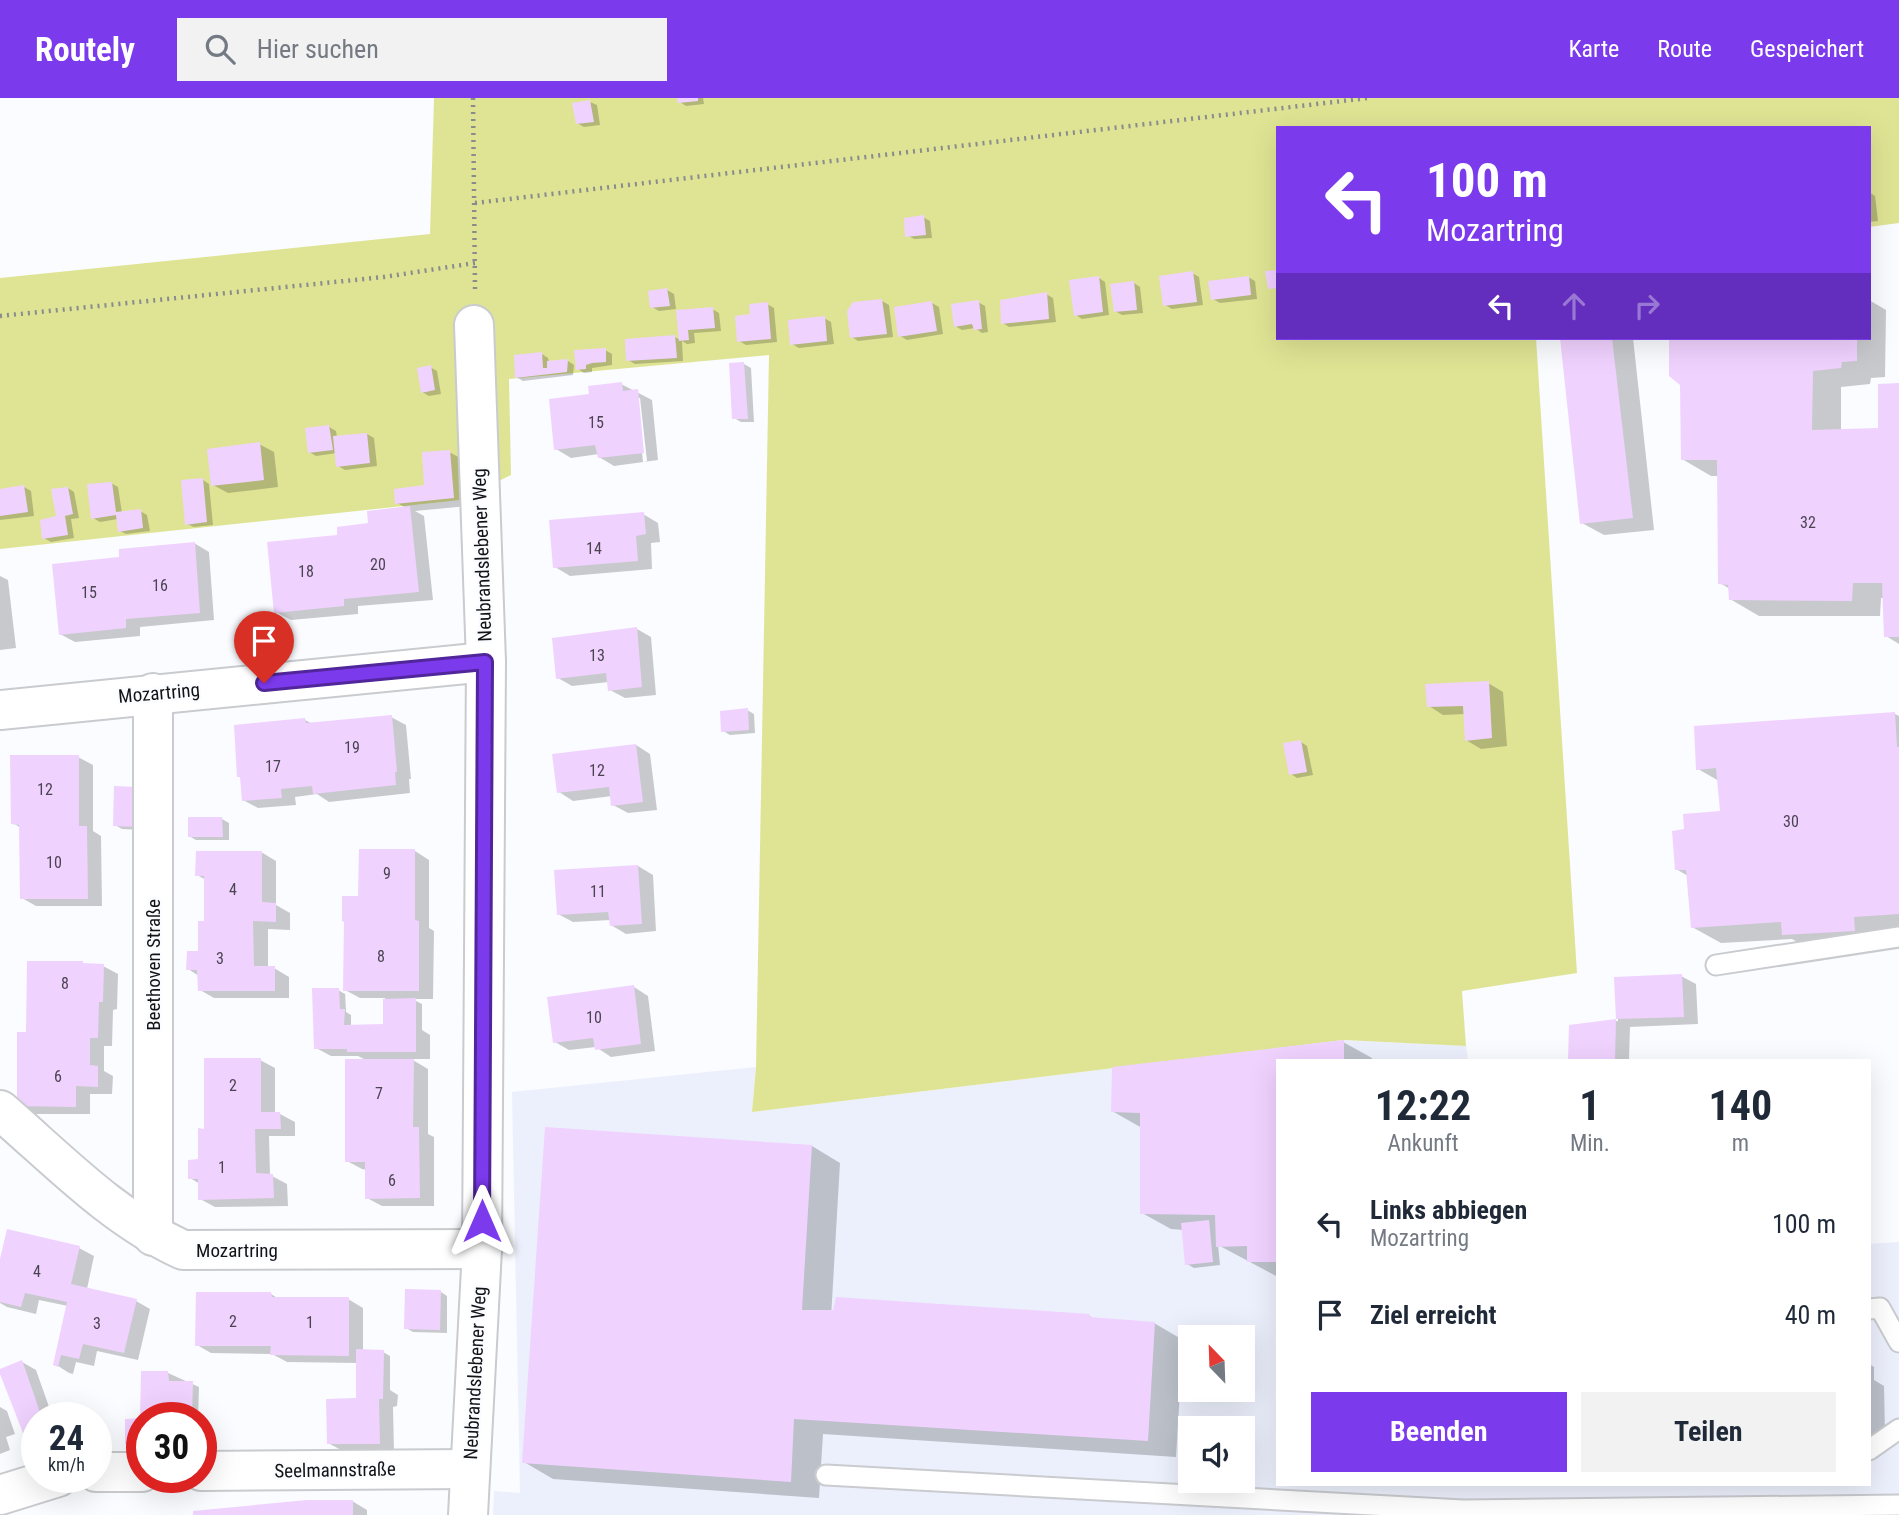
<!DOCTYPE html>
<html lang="de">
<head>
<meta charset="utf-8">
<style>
  :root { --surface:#fff; --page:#f2f2f3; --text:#1f2937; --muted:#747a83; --accent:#7c3aed }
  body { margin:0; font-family:"Roboto Condensed",sans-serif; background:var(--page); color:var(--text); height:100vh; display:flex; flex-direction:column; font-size:26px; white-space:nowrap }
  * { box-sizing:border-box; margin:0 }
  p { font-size:23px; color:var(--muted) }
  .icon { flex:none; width:38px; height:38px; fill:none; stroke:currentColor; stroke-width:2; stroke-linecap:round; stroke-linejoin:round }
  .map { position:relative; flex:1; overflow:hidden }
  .drawer { position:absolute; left:1276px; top:961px; width:595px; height:427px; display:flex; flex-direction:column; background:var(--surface); border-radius:0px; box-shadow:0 7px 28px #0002 }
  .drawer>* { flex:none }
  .hud { position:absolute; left:1276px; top:28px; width:595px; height:214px; border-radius:0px; box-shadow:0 7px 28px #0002; background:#7c3aed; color:#fff; overflow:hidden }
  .needle { width:46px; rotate:337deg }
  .fabs { position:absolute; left:1178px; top:1227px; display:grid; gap:14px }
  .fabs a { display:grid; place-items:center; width:77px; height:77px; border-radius:0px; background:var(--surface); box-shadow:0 7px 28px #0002; font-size:35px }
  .speed { position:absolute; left:21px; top:1304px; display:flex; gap:14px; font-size:35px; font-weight:700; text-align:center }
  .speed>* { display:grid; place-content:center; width:91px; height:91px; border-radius:50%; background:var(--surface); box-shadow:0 7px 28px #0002; line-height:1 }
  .speed small { font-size:18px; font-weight:400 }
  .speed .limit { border:10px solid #d22; background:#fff; color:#111 }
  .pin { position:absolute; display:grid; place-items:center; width:60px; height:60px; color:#fff; margin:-72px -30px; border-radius:50% 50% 50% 0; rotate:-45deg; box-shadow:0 0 7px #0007 }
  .pin .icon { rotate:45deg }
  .me { position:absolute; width:77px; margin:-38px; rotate:0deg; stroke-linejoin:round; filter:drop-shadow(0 0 5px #0008) }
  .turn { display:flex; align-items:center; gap:24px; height:147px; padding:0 35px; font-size:32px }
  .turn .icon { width:91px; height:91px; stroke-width:2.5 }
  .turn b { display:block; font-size:49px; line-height:60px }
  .lanes { display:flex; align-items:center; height:66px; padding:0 35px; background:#0003; justify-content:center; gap:35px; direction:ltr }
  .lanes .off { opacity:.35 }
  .eta { display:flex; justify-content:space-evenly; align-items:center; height:119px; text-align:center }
  .eta b { font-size:42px; font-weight:700; line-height:49px }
  .button { display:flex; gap:14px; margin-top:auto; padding:14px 35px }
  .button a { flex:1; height:80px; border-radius:0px; background:var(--accent); color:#fff; font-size:28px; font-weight:700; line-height:80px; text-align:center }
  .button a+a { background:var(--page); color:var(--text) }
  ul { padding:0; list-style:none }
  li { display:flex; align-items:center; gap:21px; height:91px; padding:0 35px }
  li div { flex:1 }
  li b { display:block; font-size:26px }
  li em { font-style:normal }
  header { display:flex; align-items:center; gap:42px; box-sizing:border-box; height:98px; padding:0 35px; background:var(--accent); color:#fff }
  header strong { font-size:33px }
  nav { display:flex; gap:38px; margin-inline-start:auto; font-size:24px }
  .search { width:490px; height:63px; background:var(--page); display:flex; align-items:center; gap:18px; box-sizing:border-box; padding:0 24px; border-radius:0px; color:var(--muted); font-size:26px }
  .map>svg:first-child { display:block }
  .built { fill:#ecf0fc; fill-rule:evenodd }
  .green { fill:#dfe494 }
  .shadow { fill:#0003; fill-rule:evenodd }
  .building { fill:#f0d2ff }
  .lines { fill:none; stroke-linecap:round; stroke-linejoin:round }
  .service-casing { stroke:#c9cbcf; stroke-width:23 }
  .minor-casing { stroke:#c9cbcf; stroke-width:42 }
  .path { stroke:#8a8b8d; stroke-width:4.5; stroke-dasharray:2 5; stroke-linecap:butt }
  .service { stroke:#fff; stroke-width:19 }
  .minor { stroke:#fff; stroke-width:38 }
  .route-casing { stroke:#51269a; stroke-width:18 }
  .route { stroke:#7c3aed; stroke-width:12 }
  .labels { text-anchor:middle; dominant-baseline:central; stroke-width:5; stroke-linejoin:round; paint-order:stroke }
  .number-label { font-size:16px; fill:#4a4350 }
  .street-label { font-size:19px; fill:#131315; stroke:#fafcff }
</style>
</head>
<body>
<header>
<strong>Routely</strong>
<div class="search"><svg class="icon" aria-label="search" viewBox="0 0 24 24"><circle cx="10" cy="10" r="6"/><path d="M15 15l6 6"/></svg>Hier suchen</div>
<nav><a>Karte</a><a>Route</a><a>Gespeichert</a></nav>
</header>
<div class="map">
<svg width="1899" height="1417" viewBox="0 0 1899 1417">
  <rect width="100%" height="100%" fill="#fafcff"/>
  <!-- built -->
  <path class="built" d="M1344 942 1466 948 1468 962H1278V1386H1869V1146L1899 1144V1417H493L494 1393 520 1395 512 994 756 969 752 1014ZM1190 1239H1242V1292H1190ZM1190 1330H1242V1382H1190Z"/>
  <!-- green -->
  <path class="green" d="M434 0H1899V125L1869 129V30H1278V240H1536L1577 875 1462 893 1466 948 1344 942 752 1014 756 969 769 257 509 281 511 377 460 402 0 451V180L430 136Z"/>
  <!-- shadow -->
  <g class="shadow">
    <path d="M679 0H703L704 6 686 8 680 4Z"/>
    <path d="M590 4 597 7 600 27 584 29 577 25Z"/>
    <path d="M1869 94 1875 98 1878 123 1869 124Z"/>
    <path d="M923 119 930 123 932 140 914 141 907 137Z"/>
    <path d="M1192 175 1199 179 1203 207 1172 211 1165 207Z"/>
    <path d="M1248 179 1255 183 1257 201 1220 205 1213 201Z"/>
    <path d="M1099 180 1105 184 1109 217 1082 221 1076 217Z"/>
    <path d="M1134 185 1140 189 1143 215 1122 217 1115 213Z"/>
    <path d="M667 192 674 196 676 211 659 213 652 209Z"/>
    <path d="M1046 196 1053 200 1056 224 1009 229 1003 225Z"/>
    <path d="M1869 202 1886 212 1885 279 1871 280 1870 286 1841 289V333L1880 332 1899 287V546L1886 538 1884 500H1881L1880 518H1759L1730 501V491L1720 485 1718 378H1711L1682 361V287L1671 278V240H1869Z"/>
    <path d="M882 203 889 207 893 239 858 243 852 239Z"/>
    <path d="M978 204 985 208 988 234 982 235 975 230 962 232 955 228Z"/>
    <path d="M932 205 939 209 943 236 907 242 900 238Z"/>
    <path d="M767 206 774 210 777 244 746 247 739 243 752 218Z"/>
    <path d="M712 211 719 215 721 233 694 235 695 245 687 246 682 243 683 263 635 266 628 262 675 239 680 242 678 214Z"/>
    <path d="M824 220 831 224 834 246 799 250 792 246Z"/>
    <path d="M1561 240H1633L1654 432 1604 437 1582 425Z"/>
    <path d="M605 252 612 256V267L592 270V274L584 275 578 271Z"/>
    <path d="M542 256 548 260 549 264 568 263 574 267 573 277 523 283 516 279Z"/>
    <path d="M744 266 751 270 754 324H741L734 320Z"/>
    <path d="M430 269 437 273 441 296 429 298 422 294Z"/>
    <path d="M621 286 652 302 658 362 614 368 599 359V356L571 360 556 351 591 298ZM637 300H640L647 363 643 364Z"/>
    <path d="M329 329 336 333 337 339 367 336 374 340 377 368 345 372 338 368 337 355 316 358 309 354Z"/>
    <path d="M259 346 274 354 278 389 228 395 213 387Z"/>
    <path d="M449 354 464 362 468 408 415 413 424 418 433 502 358 508V516L291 522 276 514 339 439 406 410 397 405 426 389Z"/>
    <path d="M203 382 209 386 213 427 194 429 187 426Z"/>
    <path d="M111 385 118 389 122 415 140 413 147 417 150 433 126 436 120 433 118 421 100 424 93 420Z"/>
    <path d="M24 389 31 393 34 418 0 422V392Z"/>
    <path d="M68 390 74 394 79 420 71 421 74 440 51 444 44 440 58 420Z"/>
    <path d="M643 416 658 425 660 444 651 445 652 471 570 478 555 469Z"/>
    <path d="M194 445 209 454 214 522 140 529V538L75 544 60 536 121 461Z"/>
    <path d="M0 478 8 482 16 550 0 552Z"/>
    <path d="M637 531 651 539 656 597 625 600 610 592 609 584 572 588 558 580Z"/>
    <path d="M1488 585 1503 594 1507 648 1481 651 1466 642 1465 616 1443 617 1429 608Z"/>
    <path d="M747 612 754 616 755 635 730 637 723 633Z"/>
    <path d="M1895 616 1899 618V834L1813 853 1792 841 1721 845 1692 829 1688 778 1676 771 1686 733 1721 714 1719 683 1698 671Z"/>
    <path d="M391 619 406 627 411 681H409L410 695 329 704 317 696 295 699 296 707 258 710 243 702 305 622 313 626Z"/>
    <path d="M1301 644 1307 648 1313 677 1297 680 1291 676Z"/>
    <path d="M636 647 650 656 657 712 628 715 613 707 612 698 573 703 559 694Z"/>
    <path d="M78 659 93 667V733L101 738 102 808H36L22 800 21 730 13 725Z"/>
    <path d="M115 690 143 732 122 731 115 727Z"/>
    <path d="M222 721 229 725V742H196L189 738Z"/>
    <path d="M415 753 429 762V830L434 833 433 901H412L422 906V932L430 937V961H411L428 971V1036L434 1039V1108H382L367 1100V1072L362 1071 347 1063 366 962 358 958H331L316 950 338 892 345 896V893L346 914 351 917V929H390L385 925V900H360L345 892 360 800Z"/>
    <path d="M261 754 276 763V807L290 815V832L268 831V870H274L289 879V900H214L200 892 199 878 188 871 199 854 206 824V782L197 777Z"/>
    <path d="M638 768 653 777 656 833 626 836 611 827V822L573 824 558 816Z"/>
    <path d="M103 868 118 876 117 911 113 912 112 948H104V973L113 978 112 996H90V1016H34L19 1007 28 936Z"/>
    <path d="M1681 878 1696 886 1698 926 1630 929 1629 962H1569L1571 929 1618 923 1616 881Z"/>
    <path d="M634 889 648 898 655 953 611 959 596 949 569 952 555 944Z"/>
    <path d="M1343 944 1372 960V962H1278V1179L1218 1147 1220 1167 1194 1170 1187 1166 1184 1132 1171 1131 1142 1115V1030L1112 1013 1113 971Z"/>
    <path d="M260 962 275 970V1016H280L295 1024V1038H269L270 1077 287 1086 288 1108 215 1109 200 1101V1086L190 1080 200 1063 206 1032Z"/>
    <path d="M812 1048 840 1065 831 1220 1089 1218 1095 1221 1154 1225 1183 1242 1176 1359 823 1336 819 1400 553 1381 524 1364Z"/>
    <path d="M79 1150 94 1158 87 1191 136 1203 150 1211 138 1262 97 1253 94 1268 76 1264 73 1276 69 1275 55 1266 68 1208 39 1202 36 1216 7 1209 0 1205V1168Z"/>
    <path d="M441 1194 447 1198V1235L413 1234 406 1230Z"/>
    <path d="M271 1196 279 1201H348L363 1210V1253L383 1254 390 1258V1292L398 1297 397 1308 393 1309 394 1353H343L328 1345 357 1302 358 1265 287 1264 272 1256 211 1255 197 1247Z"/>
    <path d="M22 1264 36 1272 53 1320H37V1341L24 1334Z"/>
    <path d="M1869 1266 1874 1269V1282L1884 1288 1885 1337 1869 1357Z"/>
    <path d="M143 1275H168L199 1289 198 1320H142V1354L127 1345 141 1322Z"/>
    <path d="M0 1309 7 1313 15 1336 6 1339 10 1352 0 1356Z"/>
    <path d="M352 1403 367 1412V1417H195Z"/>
  </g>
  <!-- building -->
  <g class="building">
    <path d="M677 0H698V3L678 5Z"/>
    <path d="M590 2 594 24 576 26 572 5Z"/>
    <path d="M924 117 926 137 905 139 904 120Z"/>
    <path d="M1278 172V190L1268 191 1265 173Z"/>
    <path d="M1193 173 1197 204 1163 208 1159 178Z"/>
    <path d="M1099 178 1103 214 1074 218 1069 182Z"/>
    <path d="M1249 178 1251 197 1211 202 1208 183Z"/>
    <path d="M1134 183 1137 212 1114 214 1110 186Z"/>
    <path d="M667 190 670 208 650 210 648 193Z"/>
    <path d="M1047 194 1049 221 1001 226 1000 202Z"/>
    <path d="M882 201 887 236 850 240 847 213 853 204Z"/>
    <path d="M979 202 982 231 974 232 972 226 954 229 951 206Z"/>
    <path d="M932 203 937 233 898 239 894 209Z"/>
    <path d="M768 204 771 241 737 244 735 218 750 216 749 206Z"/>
    <path d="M713 209 715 230 688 232 689 242 679 243 676 212Z"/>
    <path d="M825 218 827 243 790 247 788 222Z"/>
    <path d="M675 237 677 260 626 263 625 241Z"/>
    <path d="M1560 240H1612L1633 420 1580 426Z"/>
    <path d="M1669 240H1857V263L1842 264 1841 270 1813 273 1812 332 1878 330V286L1899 285V539H1884L1882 485H1853L1852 503 1729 502 1728 487 1718 486 1717 362H1681L1680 287 1669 278Z"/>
    <path d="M606 250V264L592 265 586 267V271L576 272 574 252Z"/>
    <path d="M542 254 543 270H547V263L568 261 567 274 515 280 514 257Z"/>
    <path d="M744 264 748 321H732L729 265Z"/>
    <path d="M431 267 435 292 421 295 417 270Z"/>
    <path d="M622 284 623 293 638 291 644 355 598 360 595 347 554 352 549 301 589 296 588 288Z"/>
    <path d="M329 327 333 352 308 355 305 330Z"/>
    <path d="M367 335 370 365 336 369 333 338Z"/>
    <path d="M260 344 264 382 211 388 207 351Z"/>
    <path d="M450 352 454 400 395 406 394 391 424 387 422 354Z"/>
    <path d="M203 380 207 424 185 427 181 382Z"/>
    <path d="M112 384 116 414 141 411 143 430 118 434 116 417 91 421 87 386Z"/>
    <path d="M24 387 28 414 0 418V391Z"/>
    <path d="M68 389 73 416 65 418 68 437 42 441 40 422 56 418 51 391Z"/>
    <path d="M410 408 419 494 344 501V508L274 515 267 444 337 437V429L368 425 367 413Z"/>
    <path d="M644 414 646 436 636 438 638 463 553 470 549 422Z"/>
    <path d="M195 444 200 515 126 521V530L59 537 52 466 119 459V451Z"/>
    <path d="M637 529 642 589 608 593 606 575 556 581 552 540Z"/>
    <path d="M1489 583 1492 640 1465 643 1463 608 1427 609 1425 586Z"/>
    <path d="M748 610 749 632 721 634 720 613Z"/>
    <path d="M1895 614 1897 649H1899V816L1854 819 1855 833 1782 837 1781 824 1691 830 1686 772H1675L1672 733 1684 731 1683 716 1720 713 1716 670 1696 672 1694 628Z"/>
    <path d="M392 617 397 674H395L396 687 313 696 312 688 281 691 282 700 242 703 240 679H237L234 627 305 620 306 625Z"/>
    <path d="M1301 642 1307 674 1289 677 1283 645Z"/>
    <path d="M636 646 643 704 611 708 609 689 557 695 552 656Z"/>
    <path d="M10 657H79V728H87L88 801H20L19 727 11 726Z"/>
    <path d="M114 688 136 689V729L113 728Z"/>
    <path d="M188 719H222L223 739H188Z"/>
    <path d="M359 751H415V822L419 823V893H343L344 824 342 823V798H358Z"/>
    <path d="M196 753H262V804L276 805V824L253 823 254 868H275V893H198L197 872H186L187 853H198V823H204V778H195Z"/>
    <path d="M638 767 642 826 610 828 608 814 557 817 554 772Z"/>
    <path d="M27 863H83V865L104 866 103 904H99L98 940H90V967L98 968V989L76 988V1009L17 1008V934H26Z"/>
    <path d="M1682 876 1684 919 1616 921 1615 962H1568L1569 927 1616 921 1614 879Z"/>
    <path d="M634 887 641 946 595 952 593 940 553 945 547 899Z"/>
    <path d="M312 890H339L340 911H345L344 927 383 926V901L416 900V954H347V951H314Z"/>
    <path d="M1344 942V962H1278V1164H1247V1148L1216 1149 1215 1117 1140 1116V1015L1111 1014 1112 969Z"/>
    <path d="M204 960H261V1014H280L281 1031H255L256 1075 273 1076 274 1100 198 1102V1081H188V1062L198 1061V1030L204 1031Z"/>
    <path d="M345 961H414L413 1029H419L420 1100 365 1101V1064H345Z"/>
    <path d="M545 1029 812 1047 802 1212H833L836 1199 1090 1216 1089 1219 1155 1224 1148 1343 794 1321 791 1384 522 1365Z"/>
    <path d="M1209 1122 1213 1164 1185 1167 1181 1125Z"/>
    <path d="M7 1131 80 1148 71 1186 137 1201 124 1255 83 1246 79 1261 61 1257 58 1269 53 1267 67 1204 25 1195 21 1209 0 1204V1161Z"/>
    <path d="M405 1191 441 1192 440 1232 404 1231Z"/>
    <path d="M196 1194H271L272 1199H349V1258L270 1257 271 1248H195Z"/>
    <path d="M356 1251 384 1252 383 1301H379L380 1346H327L326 1301 356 1300Z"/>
    <path d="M22 1262 42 1320H37V1330L23 1335 0 1276V1271Z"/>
    <path d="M141 1273H168L169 1283H193L192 1320H140Z"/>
    <path d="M142 1320V1345L125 1346V1321Z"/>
    <path d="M307 1402H353V1417H193V1413Z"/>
  </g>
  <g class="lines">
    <defs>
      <g id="service">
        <path d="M1716 867 1899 839"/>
        <path d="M1869 1211 1880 1210 1899 1244"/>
        <path d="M1869 1352 1899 1331"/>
        <path d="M826 1377 1463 1412 1899 1407"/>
      </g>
      <g id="minor">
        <path d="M0 612 486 564"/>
        <path d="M0 1012C58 1062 113 1120 183 1152L482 1151"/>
        <path d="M153 1138V595"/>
        <path d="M201 1373 470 1371"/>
        <path d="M96 1374H142"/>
        <path d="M0 1397 58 1379"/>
        <path d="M468 1417 482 1151 486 564 474 227"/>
      </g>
    </defs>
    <!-- service casing -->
    <use href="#service" class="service-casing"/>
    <!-- minor casing -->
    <use href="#minor" class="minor-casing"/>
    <!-- path -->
    <g class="path">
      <path d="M473 0 475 191"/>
      <path d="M475 105 1368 0"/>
      <path d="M0 218 384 179 475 165"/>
    </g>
    <!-- service -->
    <use href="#service" class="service"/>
    <!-- minor -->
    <use href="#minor" class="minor"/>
  </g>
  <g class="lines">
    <defs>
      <path id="route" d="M264 585 485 564 482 1123"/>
    </defs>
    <!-- route casing -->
    <use href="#route" class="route-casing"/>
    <!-- route -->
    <use href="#route" class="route"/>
  </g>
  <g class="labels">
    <!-- number labels -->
    <g class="number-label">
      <text x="596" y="324">15</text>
      <text x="1808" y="424">32</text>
      <text x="594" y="450">14</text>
      <text x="378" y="466">20</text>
      <text x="306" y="473">18</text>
      <text x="160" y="487">16</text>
      <text x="89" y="494">15</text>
      <text x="597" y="557">13</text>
      <text x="352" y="649">19</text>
      <text x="273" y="668">17</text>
      <text x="597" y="672">12</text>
      <text x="45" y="691">12</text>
      <text x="1791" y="723">30</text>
      <text x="54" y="764">10</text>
      <text x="387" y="775">9</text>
      <text x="233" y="791">4</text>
      <text x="598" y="793">11</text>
      <text x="381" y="858">8</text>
      <text x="220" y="860">3</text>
      <text x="65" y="885">8</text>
      <text x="594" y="919">10</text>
      <text x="58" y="978">6</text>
      <text x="233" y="987">2</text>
      <text x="379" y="995">7</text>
      <text x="222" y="1069">1</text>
      <text x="392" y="1082">6</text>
      <text x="37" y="1173">4</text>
      <text x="233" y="1223">2</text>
      <text x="310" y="1224">1</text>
      <text x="97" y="1225">3</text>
    </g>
    <!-- street labels -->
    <g class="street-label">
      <text transform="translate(482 457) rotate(-92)">Neubrandslebener Weg</text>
      <text transform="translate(159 595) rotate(-5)">Mozartring</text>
      <text transform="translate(153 867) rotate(-90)">Beethoven Straße</text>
      <text x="237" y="1152">Mozartring</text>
      <text transform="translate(475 1275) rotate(-87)">Neubrandslebener Weg</text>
      <text transform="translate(335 1372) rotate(-1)">Seelmannstraße</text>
    </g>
  </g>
</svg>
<div class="fabs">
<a><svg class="needle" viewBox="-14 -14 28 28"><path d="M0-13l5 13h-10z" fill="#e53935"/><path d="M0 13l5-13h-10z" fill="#747a83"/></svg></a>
<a><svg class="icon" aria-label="sound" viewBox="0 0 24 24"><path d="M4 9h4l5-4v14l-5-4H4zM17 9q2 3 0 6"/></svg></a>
</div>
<div class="speed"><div>24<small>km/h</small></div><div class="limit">30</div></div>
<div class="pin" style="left:264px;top:585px;background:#d93025"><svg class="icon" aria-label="arrive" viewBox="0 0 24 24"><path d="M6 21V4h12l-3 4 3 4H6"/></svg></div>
<svg class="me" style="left:482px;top:1123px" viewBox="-20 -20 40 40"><path d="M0-17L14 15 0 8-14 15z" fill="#7c3aed" stroke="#fff" stroke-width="4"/></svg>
<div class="hud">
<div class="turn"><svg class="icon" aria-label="left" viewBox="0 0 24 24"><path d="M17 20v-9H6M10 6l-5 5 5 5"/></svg><div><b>100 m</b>Mozartring</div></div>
<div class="lanes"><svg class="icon" aria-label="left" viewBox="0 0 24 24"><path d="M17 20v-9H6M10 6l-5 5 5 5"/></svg><svg class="icon off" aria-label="ahead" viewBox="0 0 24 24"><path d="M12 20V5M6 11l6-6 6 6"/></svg><svg class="icon off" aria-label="right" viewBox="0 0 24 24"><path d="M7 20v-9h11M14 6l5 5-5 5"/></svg></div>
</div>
<section class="drawer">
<div class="eta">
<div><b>12:22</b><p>Ankunft</p></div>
<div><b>1</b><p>Min.</p></div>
<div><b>140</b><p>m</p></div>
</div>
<ul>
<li><svg class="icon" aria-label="left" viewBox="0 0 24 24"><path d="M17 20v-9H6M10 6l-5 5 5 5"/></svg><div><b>Links abbiegen</b><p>Mozartring</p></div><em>100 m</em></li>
<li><svg class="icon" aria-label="arrive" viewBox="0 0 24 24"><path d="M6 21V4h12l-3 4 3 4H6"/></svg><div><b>Ziel erreicht</b></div><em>40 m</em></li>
</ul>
<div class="button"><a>Beenden</a><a>Teilen</a></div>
</section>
</div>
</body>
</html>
